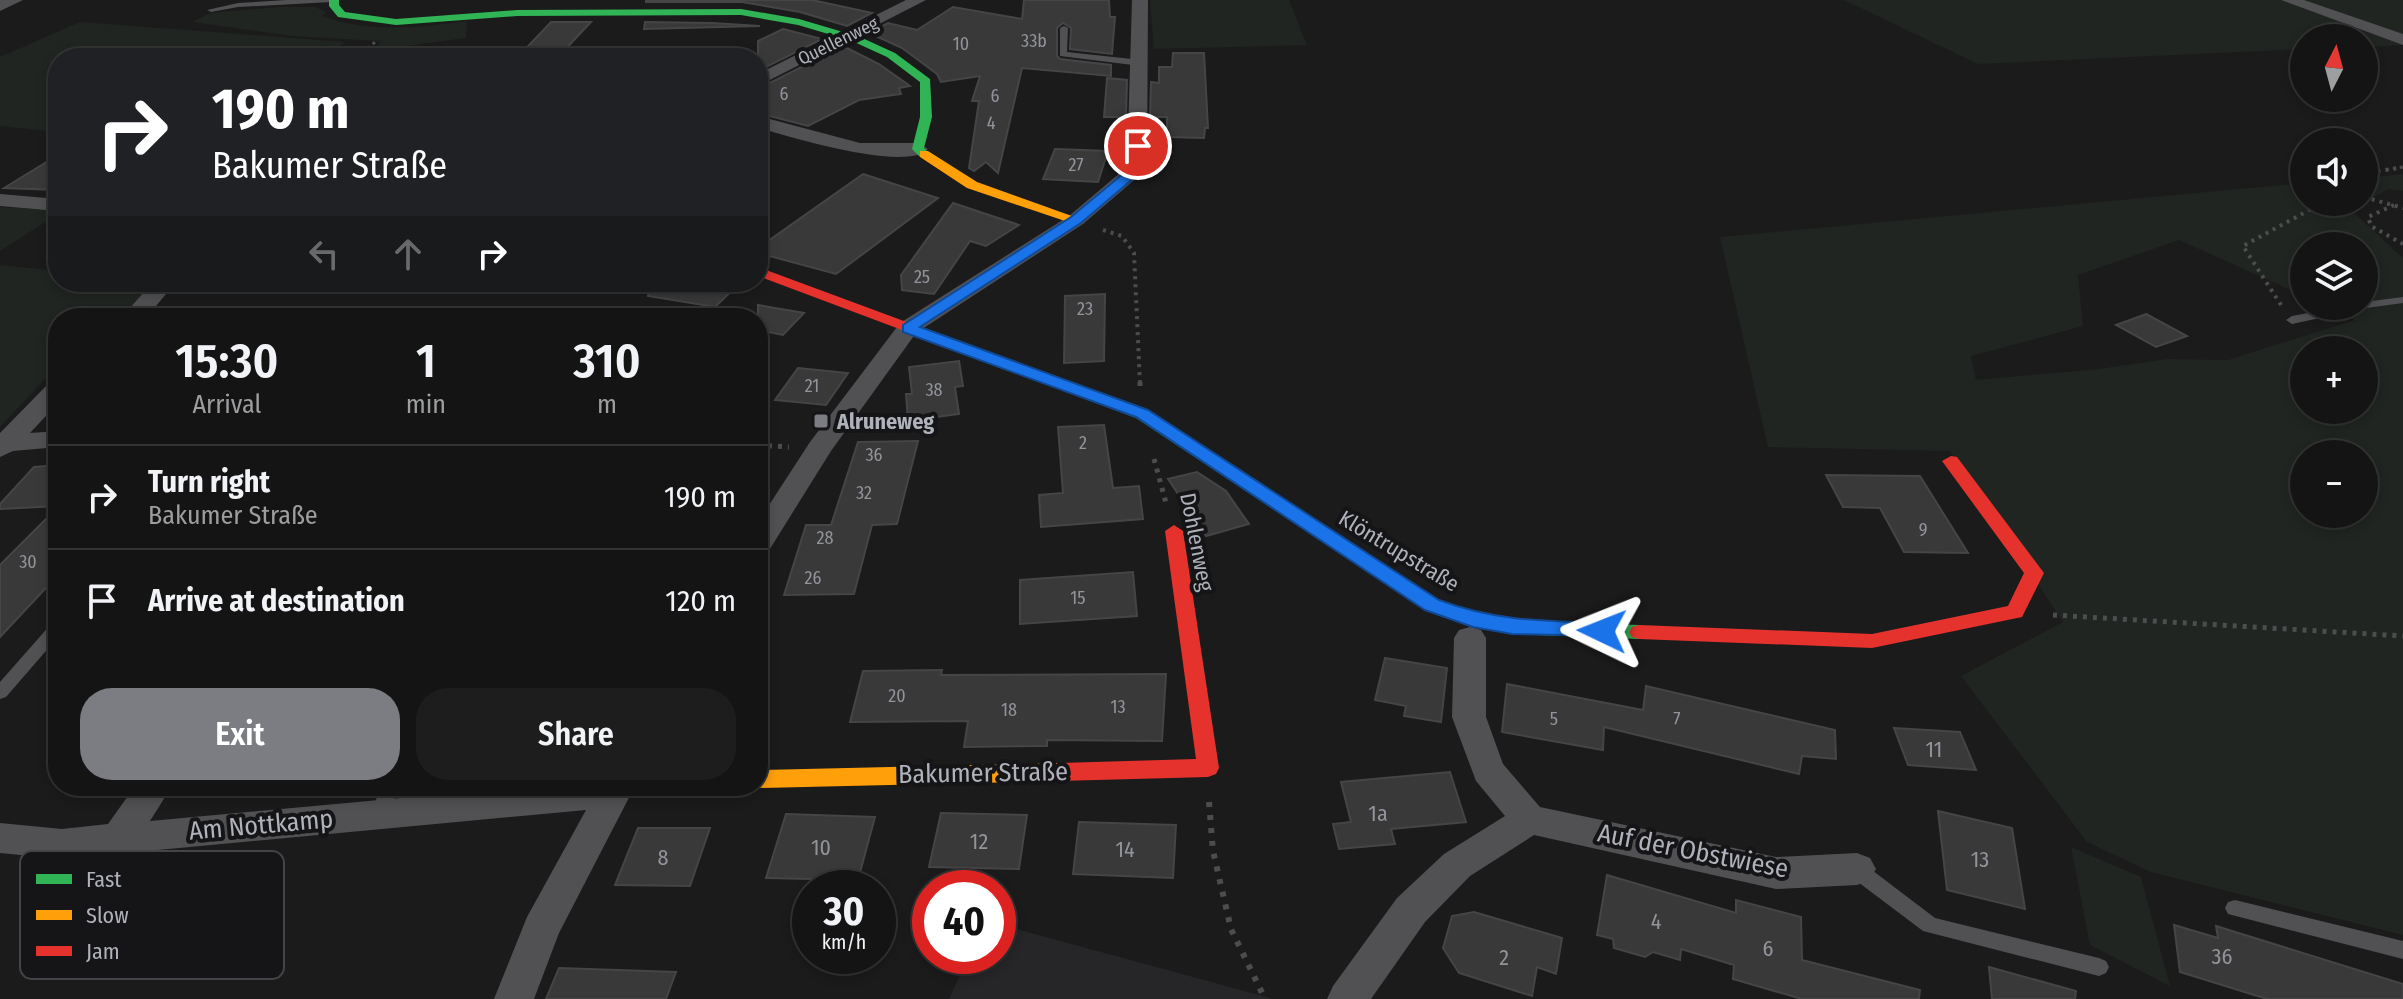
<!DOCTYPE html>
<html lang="en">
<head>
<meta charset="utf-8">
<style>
  :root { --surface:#141414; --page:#1d1d1d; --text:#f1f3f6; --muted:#9d9ea0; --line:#333334; --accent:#7b7d82 }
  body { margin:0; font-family:"Fira Sans Condensed",sans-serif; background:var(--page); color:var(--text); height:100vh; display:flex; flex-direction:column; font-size:30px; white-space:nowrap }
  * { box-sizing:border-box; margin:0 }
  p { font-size:26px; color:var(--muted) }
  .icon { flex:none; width:44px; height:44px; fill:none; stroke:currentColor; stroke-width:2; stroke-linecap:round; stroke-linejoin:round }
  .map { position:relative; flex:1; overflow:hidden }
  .panel { position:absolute; left:48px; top:308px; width:720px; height:488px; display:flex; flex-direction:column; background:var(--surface); border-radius:32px; box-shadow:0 4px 12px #0003,0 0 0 2px var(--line) }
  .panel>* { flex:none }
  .hud { position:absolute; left:48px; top:48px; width:720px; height:244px; border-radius:32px; box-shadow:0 4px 12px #0003,0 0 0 2px var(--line); background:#202124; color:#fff; overflow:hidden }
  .needle { width:52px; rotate:6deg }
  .controls { position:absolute; left:2290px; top:24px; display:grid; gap:16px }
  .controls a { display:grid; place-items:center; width:88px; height:88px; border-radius:50%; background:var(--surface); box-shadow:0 4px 12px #0003,0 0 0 2px var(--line); font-size:40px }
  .speed { position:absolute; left:792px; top:870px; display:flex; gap:16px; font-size:40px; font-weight:700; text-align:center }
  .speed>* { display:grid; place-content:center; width:104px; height:104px; border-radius:50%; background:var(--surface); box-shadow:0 4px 12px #0003,0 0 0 2px var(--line); line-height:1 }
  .speed small { font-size:20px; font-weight:400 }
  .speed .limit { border:12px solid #d22; background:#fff; color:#111 }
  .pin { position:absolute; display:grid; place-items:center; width:68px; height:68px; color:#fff; margin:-34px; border:4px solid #fff; border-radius:50%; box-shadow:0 2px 8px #0007 }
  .me { position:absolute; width:88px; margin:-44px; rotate:272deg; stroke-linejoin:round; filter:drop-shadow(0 0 6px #0008) }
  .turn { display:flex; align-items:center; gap:28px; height:168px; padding:0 32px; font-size:36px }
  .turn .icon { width:104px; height:104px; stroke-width:2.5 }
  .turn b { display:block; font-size:56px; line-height:68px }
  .lanes { display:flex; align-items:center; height:76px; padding:0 32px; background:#0003; justify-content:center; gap:40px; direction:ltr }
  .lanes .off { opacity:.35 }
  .eta { display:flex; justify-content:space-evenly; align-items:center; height:136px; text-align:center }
  .eta b { font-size:48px; font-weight:600; line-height:56px }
  .action { display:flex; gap:16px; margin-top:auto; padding:16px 32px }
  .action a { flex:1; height:92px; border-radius:32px; background:var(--accent); color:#fff; font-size:32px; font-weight:600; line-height:92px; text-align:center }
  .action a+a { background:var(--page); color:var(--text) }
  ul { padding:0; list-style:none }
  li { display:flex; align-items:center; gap:24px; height:104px; padding:0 32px; border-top:2px solid var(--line) }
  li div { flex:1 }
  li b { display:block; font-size:30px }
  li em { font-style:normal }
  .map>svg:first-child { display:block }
  .built { fill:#262628 }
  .green { fill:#202521; fill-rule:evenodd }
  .building { fill:#39393a; stroke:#454547; stroke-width:2 }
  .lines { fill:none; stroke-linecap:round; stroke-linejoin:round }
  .path-far3 { stroke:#4c4d4f; stroke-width:3; stroke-dasharray:3 4; stroke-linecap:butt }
  .path-far2 { stroke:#4c4d4f; stroke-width:4; stroke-dasharray:3 5; stroke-linecap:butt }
  .path-far1 { stroke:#4c4d4f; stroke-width:5; stroke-dasharray:4 6; stroke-linecap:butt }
  .path { stroke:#4c4d4f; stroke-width:6; stroke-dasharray:5 8; stroke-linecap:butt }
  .lane { fill:#515154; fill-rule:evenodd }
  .street { fill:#515154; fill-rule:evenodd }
  .fast { fill:#30b455; fill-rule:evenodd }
  .slow { fill:#ff9f0a; fill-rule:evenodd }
  .jam { fill:#e5322d; fill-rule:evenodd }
  .route { fill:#1a73e8; stroke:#114b97; stroke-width:2 }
  .poi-dot { fill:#7b7d82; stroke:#151517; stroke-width:3 }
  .labels { text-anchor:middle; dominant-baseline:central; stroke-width:8; stroke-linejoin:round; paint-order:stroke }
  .far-street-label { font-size:18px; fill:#afb2ba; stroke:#151517 }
  .number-label { font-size:18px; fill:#92949a }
  .poi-label { font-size:22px; font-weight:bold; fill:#afb2ba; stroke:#151517; text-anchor:start }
  .street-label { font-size:22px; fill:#afb2ba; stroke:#151517 }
  .near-number-label { font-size:22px; fill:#92949a }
  .near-street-label { font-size:26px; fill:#afb2ba; stroke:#151517 }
  .key { fill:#151517; stroke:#434448; stroke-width:2 }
  .key-label { font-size:22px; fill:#afb2ba }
</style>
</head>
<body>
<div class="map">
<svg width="2403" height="999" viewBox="0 0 2403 999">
  <rect width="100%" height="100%" fill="#1b1b1b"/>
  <!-- built -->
  <path class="built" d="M998 924 1208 981 1273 999H949L969 956H998Z"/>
  <!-- green -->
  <g class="green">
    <path d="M1150 0H1289L1307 45 1154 49Z"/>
    <path d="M1844 0H2403V45L2364 47V38H2304V49L1978 64Z"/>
    <path d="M279 7H315L327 12 322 16C368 33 419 28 467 21L466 38 376 50 380 41 292 36 192 22 210 13Z"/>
    <path d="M80 22 346 42 320 58H58V132L0 126V57Z"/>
    <path d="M2403 174V191L2388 189 2352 211 2403 258V935L2151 872 2087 842 1961 676 2063 622 1950 451 1768 447 1720 237 2304 183V202H2364V178ZM2179 240 2304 296V246H2364V306H2326L2355 320 2228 360 2168 359 2099 369 1976 380 1971 356 2083 326 2078 275ZM2304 350H2364V410H2304ZM2304 454H2364V514H2304Z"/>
    <path d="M0 207 58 210V214L0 251Z"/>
    <path d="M0 265 58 271V282H153L122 318H58V374L44 380 0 427Z"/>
    <path d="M2071 847 2141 877 2170 986 2090 945Z"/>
  </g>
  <!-- building -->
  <g class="building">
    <path d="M646 0H812L872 13 847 26 800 12 742 2H646Z"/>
    <path d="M1024 0H1109L1110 17H1115L1112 54 1070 49 1071 28 1063 23 1057 28V56L1060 59 1111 65V76L1022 68 998 173 986 162 974 171 969 168 979 101H972L980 76 941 82 937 74 902 48 869 33 888 23 917 30 953 7 1022 19Z"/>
    <path d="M551 22H591L559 56 517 58Z"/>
    <path d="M645 22 712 23 760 26 644 29Z"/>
    <path d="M783 29 822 39 758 71V41Z"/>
    <path d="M843 46 879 64 910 86 899 88 901 94 859 100 808 126 758 113V89Z"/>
    <path d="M1173 53H1204L1208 128H1205L1204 138 1167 137V117H1150L1151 82 1159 83V67H1172Z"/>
    <path d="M1107 78 1127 80 1126 117H1104Z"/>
    <path d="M1055 149 1108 151 1098 182 1043 179Z"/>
    <path d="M58 155V190L4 188Z"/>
    <path d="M863 174 938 198 836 274 758 253V248Z"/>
    <path d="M953 203 1019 225 986 246 970 241 934 294 902 290 901 275Z"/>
    <path d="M649 282H741L715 307 648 296Z"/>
    <path d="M1105 294 1104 361 1064 363 1065 296Z"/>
    <path d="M758 305 804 313 783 335 758 330Z"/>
    <path d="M2146 314 2187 336 2156 347 2116 325Z"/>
    <path d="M959 361 963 386 955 387 959 414 908 421 906 394H912L909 367Z"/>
    <path d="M798 368 848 373 826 405 775 400Z"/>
    <path d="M1104 425 1113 488 1139 486 1143 519 1041 527 1039 495 1063 493 1058 427Z"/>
    <path d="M918 441 897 524 872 525 854 594 784 595 806 525H831L858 442Z"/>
    <path d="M58 465V506L0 509V504L34 467Z"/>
    <path d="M1197 472 1226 491 1249 524 1206 536 1168 479Z"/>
    <path d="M1826 475 1920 476 1968 553 1904 552 1880 508 1843 507Z"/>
    <path d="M58 507V575L0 637V565Z"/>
    <path d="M1133 572 1137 616 1020 624V580Z"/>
    <path d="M1385 658 1447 668 1441 722 1404 716 1406 706 1375 700Z"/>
    <path d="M942 670 941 675 1166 674 1162 741 1047 740V746L964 747 968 721 850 722 863 671Z"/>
    <path d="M1507 684 1643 710 1646 686 1835 730 1836 759 1802 756 1799 774 1604 727 1603 750 1502 732Z"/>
    <path d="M1894 728 1960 732 1976 770 1908 765Z"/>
    <path d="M1450 772 1466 822 1391 829 1395 844 1339 849 1333 824 1351 822 1341 782Z"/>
    <path d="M1938 811 2012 828 2025 909 1947 890Z"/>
    <path d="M941 813 1027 815 1019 869 929 867Z"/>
    <path d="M786 814 875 817 858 880 766 878Z"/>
    <path d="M1079 822 1176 825 1173 878 1073 874Z"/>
    <path d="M638 828H710L690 886 615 885Z"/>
    <path d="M1607 875 1736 913V900L1801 917 1802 960 1920 990 1919 999H1802L1733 979 1734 965 1681 949 1680 960 1653 952 1645 957 1614 948 1613 939 1597 935Z"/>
    <path d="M1474 912 1562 938 1556 974 1537 967 1532 996 1459 973 1443 948 1452 916Z"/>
    <path d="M2174 925 2218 938 2216 926 2403 984V999H2267L2180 972Z"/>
    <path d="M1989 967 2076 991 2075 999H1992Z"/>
    <path d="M559 968 676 972 666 999H546Z"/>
  </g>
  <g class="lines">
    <!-- path-far3 -->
    <g class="path-far3">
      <path d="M357 58 375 42"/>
      <path d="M2386 170 2403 167"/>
    </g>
    <!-- path-far2 -->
    <g class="path-far2">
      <path d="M2364 180 2379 171 2398 168"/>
      <path d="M2364 197 2403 208"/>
      <path d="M2394 205 2368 217 2371 226 2403 244"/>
      <path d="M1103 230 1122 236 1134 253 1140 384"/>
      <path d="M2281 305 2243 246 2324 202"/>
    </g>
    <!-- path-far1 -->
    <g class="path-far1">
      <path d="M1140 382V386"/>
      <path d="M758 445 789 447"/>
      <path d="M1154 459 1166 503"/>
      <path d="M2053 615 2403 636"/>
    </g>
    <!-- path -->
    <path class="path" d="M1209 802 1213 851 1231 929 1265 999"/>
    <!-- lane -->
    <g class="lane">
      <path d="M287 0H335L331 2 238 7 211 12 207 10 238 3Z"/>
      <path d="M1064 26 1068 28 1067 52 1141 60 1145 63 1141 66 1060 56V28Z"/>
      <path d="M565 52H571V58H563Z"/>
      <path d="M2403 297V303L2366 308 2292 324 2286 320 2292 316 2345 306H2364V302Z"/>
      <path d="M58 621V637L6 697 0 699V682L52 623Z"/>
      <path d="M383 786H401L384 818 378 820 372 818 369 813Z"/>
      <path d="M1857 862 1864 864 1935 918 2099 958 2106 961 2109 967 2106 973 2099 976 1923 931 1850 876 1848 870 1850 864Z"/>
      <path d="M2235 900 2403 941V959L2228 914 2225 908 2228 902Z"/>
    </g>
    <!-- street -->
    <g class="street">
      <path d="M0 0H23L0 11Z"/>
      <path d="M906 0H926L758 86V74Z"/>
      <path d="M1132 0H1148L1147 169 1083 224 916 333 831 451 768 552 758 555V522L810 442 900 323 1069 216 1127 167Z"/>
      <path d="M2281 0H2304L2403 34V45Z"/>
      <path d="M758 116 860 143H918L928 149C906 173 788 136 758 128Z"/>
      <path d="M0 194 58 199V211L0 206Z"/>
      <path d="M153 282H176L146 318H121Z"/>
      <path d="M58 380V403L30 433 58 431V447L13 451 0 457V433L49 383Z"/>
      <path d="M1470 627 1481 630 1486 638V717L1503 764 1540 807 1776 857 1857 853 1870 858 1876 869 1870 880 1857 885 1776 889 1534 835 1470 876 1425 922 1371 999H1327L1333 986 1397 898 1444 854 1505 816 1476 781 1452 717 1454 638 1459 630Z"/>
      <path d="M135 786H172L150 821 531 786H635L559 933 534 999H494L527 917 586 810 62 859 0 853V823L62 829 108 824Z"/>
    </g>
    <!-- fast -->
    <g class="fast">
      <path d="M329 0H339V5L345 12 396 19 517 10 741 9 799 19 860 37 895 53 930 79 932 117 924 148 930 154 920 157 912 149 920 117V82L887 57 852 41 798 25 741 15 517 16 396 25 338 17 329 6Z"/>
      <path d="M1071 383 1148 410 1439 600C1507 625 1568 622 1639 625L1646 627 1649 632 1646 637 1639 639 1512 634 1473 627 1425 610 1136 418 1065 391 1063 388 1065 385Z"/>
    </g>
    <!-- slow -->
    <g class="slow">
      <path d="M920 151H928L977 182 1083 220 1081 223H1071L967 188 920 157Z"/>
      <path d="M1059 763 1067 766 1070 772 1067 778 1059 781 758 788 752 786H758V770Z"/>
    </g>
    <!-- jam -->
    <g class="jam">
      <path d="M758 267 1077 385 1079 388 1077 391H1065L758 276Z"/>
      <path d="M1951 456 1957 457 2044 573 2022 617 1872 648 1639 639 1632 637 1629 632 1632 627 1639 625 1872 634 2008 606 2024 573 1942 461Z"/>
      <path d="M1174 525 1183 531 1219 768 1216 774 1208 777 1059 781 1051 778 1048 772 1051 766 1059 763 1196 759 1165 531Z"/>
    </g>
  </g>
  <!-- route -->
  <path class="route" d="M1138 142 1145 146 1141 172 1081 223 920 327 1148 410 1439 600C1495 621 1543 621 1602 623L1609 625 1612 631 1609 636 1512 634 1473 627 1425 610 1136 417 903 332V325L1071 217 1130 168 1132 146Z"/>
  <!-- markers -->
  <rect class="poi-dot" x="813" y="413" width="16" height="16" rx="4"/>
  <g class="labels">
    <!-- far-street labels -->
    <g class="far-street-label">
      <text transform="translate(838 41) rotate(-26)">Quellenweg</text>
    </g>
    <!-- number labels -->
    <g class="number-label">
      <text x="1034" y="41">33b</text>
      <text x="961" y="44">10</text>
      <text x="784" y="94">6</text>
      <text x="995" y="96">6</text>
      <text x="991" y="123">4</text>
      <text x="1076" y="165">27</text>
      <text x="922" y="277">25</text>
      <text x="1085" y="309">23</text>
      <text x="812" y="386">21</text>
      <text x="934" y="390">38</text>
      <text x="1083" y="443">2</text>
      <text x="874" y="455">36</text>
      <text x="864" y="493">32</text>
      <text x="1923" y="530">9</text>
      <text x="825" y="538">28</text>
      <text x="28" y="562">30</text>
      <text x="813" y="578">26</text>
      <text x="1078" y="598">15</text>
      <text x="897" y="696">20</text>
      <text x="1118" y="707">13</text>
      <text x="1009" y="710">18</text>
      <text x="1554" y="719">5</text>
      <text x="1677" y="719">7</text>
    </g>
    <!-- poi labels -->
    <g class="poi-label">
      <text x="837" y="421">Alruneweg</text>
    </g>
    <!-- street labels -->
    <g class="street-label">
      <text transform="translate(1197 542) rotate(79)">Dohlenweg</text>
      <text transform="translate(1399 551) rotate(31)">Klöntrupstraße</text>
    </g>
    <!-- near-number labels -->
    <g class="near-number-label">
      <text x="1934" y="749">11</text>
      <text x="1378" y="813">1a</text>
      <text x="979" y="841">12</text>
      <text x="821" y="847">10</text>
      <text x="1125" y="849">14</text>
      <text x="663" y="857">8</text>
      <text x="1980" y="859">13</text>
      <text x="1656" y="921">4</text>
      <text x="1768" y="948">6</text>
      <text x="2222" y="956">36</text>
      <text x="1504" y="957">2</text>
    </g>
    <!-- near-street labels -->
    <g class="near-street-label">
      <text transform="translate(983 773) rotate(-1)">Bakumer Straße</text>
      <text transform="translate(261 825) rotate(-5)">Am Nottkamp</text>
      <text transform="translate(1693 851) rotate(11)">Auf der Obstwiese</text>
    </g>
  </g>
  <!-- legend -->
  <rect x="20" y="851" width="264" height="128" rx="12" class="key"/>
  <rect x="36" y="874" width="36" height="10" fill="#30b455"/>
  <rect x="36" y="910" width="36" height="10" fill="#ff9f0a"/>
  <rect x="36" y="946" width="36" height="10" fill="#e5322d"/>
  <g class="key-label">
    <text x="86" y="887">Fast</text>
    <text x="86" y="923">Slow</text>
    <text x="86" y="959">Jam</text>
  </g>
</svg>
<div class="controls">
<a><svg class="needle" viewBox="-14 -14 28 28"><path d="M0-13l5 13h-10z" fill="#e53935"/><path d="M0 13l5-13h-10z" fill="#9d9ea0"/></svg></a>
<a><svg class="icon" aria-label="sound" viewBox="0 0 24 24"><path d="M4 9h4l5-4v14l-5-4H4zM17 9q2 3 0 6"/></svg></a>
<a><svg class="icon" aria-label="layers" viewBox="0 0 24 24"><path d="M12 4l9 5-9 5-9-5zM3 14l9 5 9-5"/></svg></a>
<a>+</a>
<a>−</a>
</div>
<div class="speed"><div>30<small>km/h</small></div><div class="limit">40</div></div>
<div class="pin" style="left:1138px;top:146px;background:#d93025"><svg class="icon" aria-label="arrive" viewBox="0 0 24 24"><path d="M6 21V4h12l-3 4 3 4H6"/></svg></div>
<svg class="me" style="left:1602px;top:631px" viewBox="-20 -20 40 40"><path d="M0-17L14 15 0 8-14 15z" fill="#1a73e8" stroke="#fff" stroke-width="4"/></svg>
<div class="hud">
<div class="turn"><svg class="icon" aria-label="right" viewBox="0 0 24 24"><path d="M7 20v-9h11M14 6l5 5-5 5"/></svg><div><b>190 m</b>Bakumer Straße</div></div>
<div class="lanes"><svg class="icon off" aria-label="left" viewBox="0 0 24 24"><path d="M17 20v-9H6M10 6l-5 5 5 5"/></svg><svg class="icon off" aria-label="ahead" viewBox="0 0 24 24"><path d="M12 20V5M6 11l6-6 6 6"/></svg><svg class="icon" aria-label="right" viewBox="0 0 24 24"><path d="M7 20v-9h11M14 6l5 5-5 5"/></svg></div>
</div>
<section class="panel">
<div class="eta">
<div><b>15:30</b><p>Arrival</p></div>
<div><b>1</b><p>min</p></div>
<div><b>310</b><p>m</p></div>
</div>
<ul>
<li><svg class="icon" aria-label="right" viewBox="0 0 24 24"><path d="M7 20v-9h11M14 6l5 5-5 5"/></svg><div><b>Turn right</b><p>Bakumer Straße</p></div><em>190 m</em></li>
<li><svg class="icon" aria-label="arrive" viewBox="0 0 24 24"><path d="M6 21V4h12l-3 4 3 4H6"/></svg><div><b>Arrive at destination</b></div><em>120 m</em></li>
</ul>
<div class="action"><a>Exit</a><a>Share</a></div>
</section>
</div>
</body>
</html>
